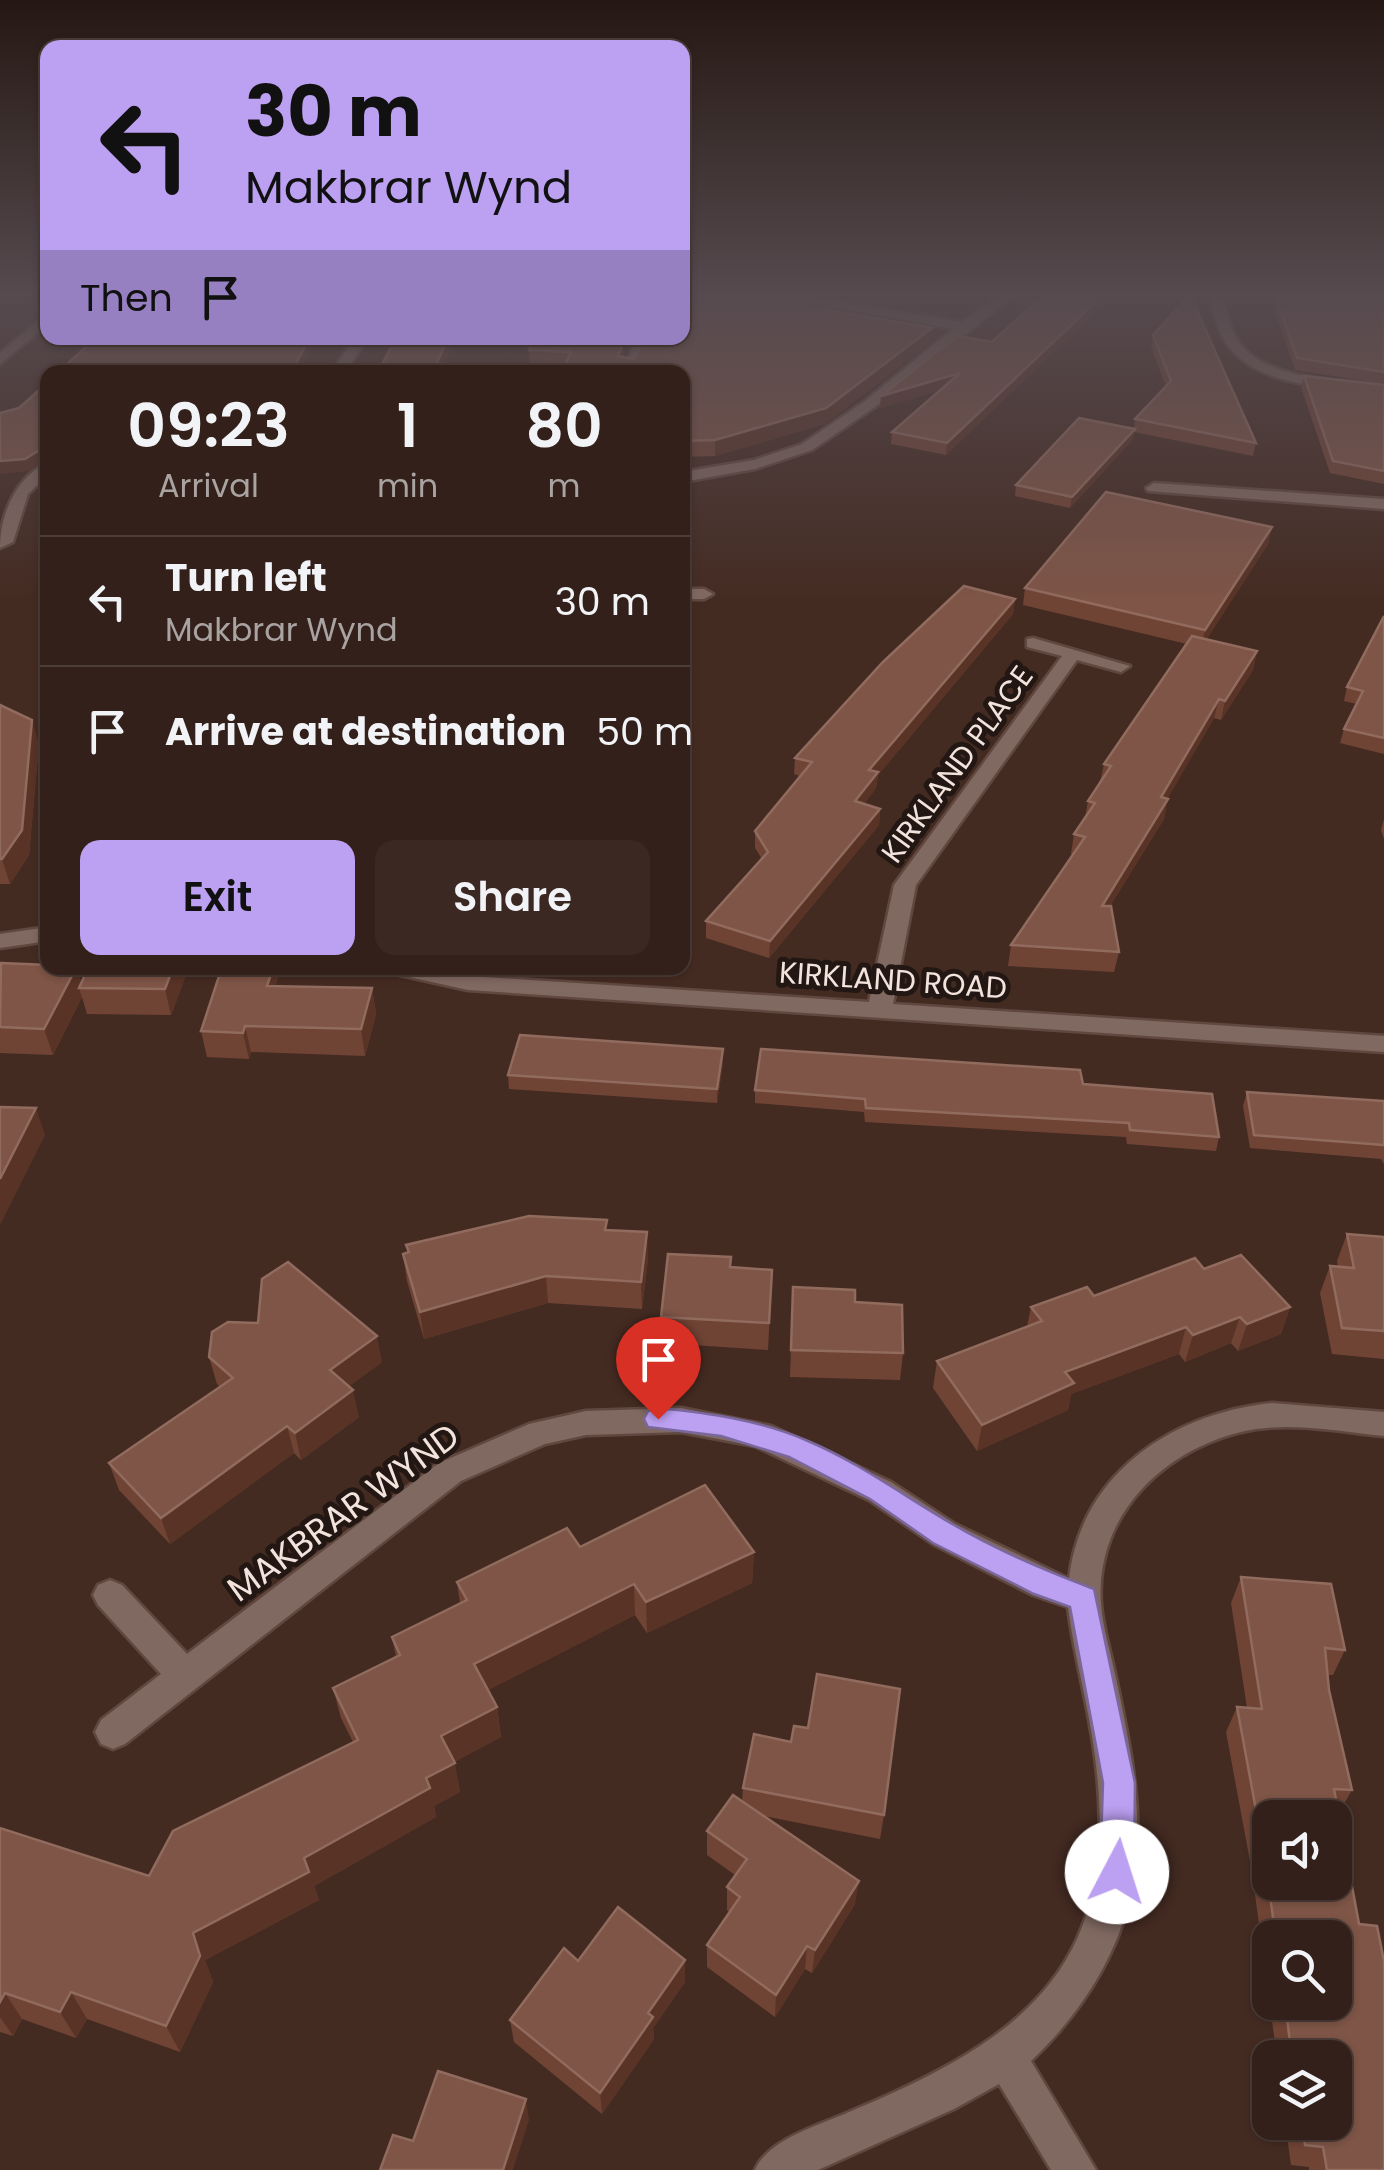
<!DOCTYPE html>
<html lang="en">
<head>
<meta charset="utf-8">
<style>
  :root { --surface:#33201a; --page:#3b2823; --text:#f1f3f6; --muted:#a9a3a2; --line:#4e3e39; --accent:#bca0f2 }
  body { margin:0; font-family:Poppins,sans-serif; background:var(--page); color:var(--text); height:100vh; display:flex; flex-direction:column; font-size:38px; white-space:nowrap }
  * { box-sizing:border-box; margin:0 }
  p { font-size:32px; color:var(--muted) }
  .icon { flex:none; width:55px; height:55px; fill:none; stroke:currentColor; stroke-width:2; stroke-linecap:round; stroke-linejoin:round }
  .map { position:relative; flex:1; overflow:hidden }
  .details { position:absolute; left:40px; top:365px; width:650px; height:610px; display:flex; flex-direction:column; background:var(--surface); border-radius:20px; box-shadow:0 2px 8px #0004,0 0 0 2px var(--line) }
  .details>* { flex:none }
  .guide { position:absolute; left:40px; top:40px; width:650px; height:305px; border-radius:20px; box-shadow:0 2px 8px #0004,0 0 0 2px var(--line); background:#bca0f2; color:#111; overflow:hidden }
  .buttons { position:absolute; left:1252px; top:1800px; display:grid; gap:20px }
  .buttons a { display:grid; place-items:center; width:100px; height:100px; border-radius:20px; background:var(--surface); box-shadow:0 2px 8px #0004,0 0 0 2px var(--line); font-size:50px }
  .pin { position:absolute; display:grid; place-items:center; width:85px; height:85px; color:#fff; margin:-102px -42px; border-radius:50% 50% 50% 0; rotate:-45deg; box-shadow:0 0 10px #0007 }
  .pin .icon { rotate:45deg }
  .me { position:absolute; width:110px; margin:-55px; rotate:5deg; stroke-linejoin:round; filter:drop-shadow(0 0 8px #0008) }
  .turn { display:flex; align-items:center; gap:35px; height:210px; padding:0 40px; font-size:45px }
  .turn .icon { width:130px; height:130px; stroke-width:2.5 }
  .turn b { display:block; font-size:70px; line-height:85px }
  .then { display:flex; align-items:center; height:95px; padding:0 40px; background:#0003; gap:20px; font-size:38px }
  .eta { display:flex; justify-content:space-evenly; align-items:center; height:170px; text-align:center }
  .eta b { font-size:60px; font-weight:600; line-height:70px }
  .button { display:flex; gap:20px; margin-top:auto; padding:20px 40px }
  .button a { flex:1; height:115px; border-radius:20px; background:var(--accent); color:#111; font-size:40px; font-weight:600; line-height:115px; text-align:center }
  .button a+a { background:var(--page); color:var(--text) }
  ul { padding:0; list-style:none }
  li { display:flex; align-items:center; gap:30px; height:130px; padding:0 40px; border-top:2px solid var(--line) }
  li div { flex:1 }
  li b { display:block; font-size:38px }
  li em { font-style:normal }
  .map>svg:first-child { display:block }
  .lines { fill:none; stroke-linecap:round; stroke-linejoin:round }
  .minor-casing { stroke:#604840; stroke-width:5 }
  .minor { fill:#806961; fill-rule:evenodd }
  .wall { fill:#704435; fill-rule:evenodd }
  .shaded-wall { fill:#583326 }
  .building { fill:#7e5547; stroke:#906b5e; stroke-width:2.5; fill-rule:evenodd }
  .route { fill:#bca0f2; stroke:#7a689d; stroke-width:2.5 }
  .labels { text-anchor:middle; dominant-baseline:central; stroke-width:10; stroke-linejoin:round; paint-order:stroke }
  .street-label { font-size:30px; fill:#f3e3dd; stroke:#221713 }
  .near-street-label { font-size:35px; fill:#f3e3dd; stroke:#221713 }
</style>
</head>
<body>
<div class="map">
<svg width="1384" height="2170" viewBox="0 0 1384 2170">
  <rect width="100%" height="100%" fill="#442b22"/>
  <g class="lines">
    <defs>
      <g id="minor">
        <path d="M780 297H810L962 322 997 297H1012L875 407 812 450 755 469 682 482V472L754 460 802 444 865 401 953 329Z"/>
        <path d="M1209 297H1221C1227 311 1230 328 1238 341 1266 381 1341 380 1384 385V393C1337 388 1262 388 1230 348 1218 334 1215 314 1209 297Z"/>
        <path d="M48 313V324L0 364V353Z"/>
        <path d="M354 338H367L346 372H332Z"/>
        <path d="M636 338H650L634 372H624Z"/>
        <path d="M48 462V475L28 494 13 542 0 548C0 514 16 477 48 462Z"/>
        <path d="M1154 483 1384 499V509L1148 491 1146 488Z"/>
        <path d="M682 589H704L713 594 704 599H682Z"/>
        <path d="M1033 638 1130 666 1121 672 1077 660 916 885 893 1004 1384 1036V1052L468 990 391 973 387 968H430L468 976 869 1002 894 885 1062 656 1027 647V639Z"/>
        <path d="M48 927V941L0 948V934Z"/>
        <path d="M1272 1403 1384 1412V1436C1342 1432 1298 1423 1256 1429 1170 1443 1094 1512 1101 1604 1103 1629 1111 1653 1116 1678 1129 1739 1142 1802 1136 1865 1127 1942 1086 2009 1031 2061L1096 2170H1051L999 2084 954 2109 818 2170H755C768 2139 820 2125 849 2112 1025 2039 1123 1965 1095 1757 1089 1707 1074 1657 1068 1607L1033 1595 933 1544 869 1500 755 1446 681 1432 586 1435 545 1444 461 1481 125 1744 113 1749 101 1744 95 1732 101 1720 161 1674 98 1605 93 1595 98 1585 110 1580 122 1585 187 1654 439 1463 529 1424 586 1411 681 1408 771 1426 891 1482 955 1524 1069 1579C1081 1473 1173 1413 1272 1403Z"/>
      </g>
    </defs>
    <!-- minor casing -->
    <use href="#minor" class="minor-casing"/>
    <!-- minor -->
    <use href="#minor" class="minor"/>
  </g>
  <!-- wall -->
  <g class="wall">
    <path d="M1041 297H1111L946 455 891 444 892 432 940 390 880 408 881 396 992 342Z"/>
    <path d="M1270 297H1384V384L1295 370Z"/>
    <path d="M1153 335 1256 443 1253 456 1134 432 1133 439 1070 508 1015 496 1016 485 1134 429 1135 419 1166 386 1151 347Z"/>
    <path d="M637 338 619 340 624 357 634 359 931 342 825 424 715 456 682 457V372L530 365 529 350Z"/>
    <path d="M1304 376 1384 385V484L1330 473 1301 387Z"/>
    <path d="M1272 527 1268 544 1206 640 1257 651 1253 670 1221 720 1214 718 1167 799 1164 819 1110 906 1119 952 1114 972 1008 966 1011 945 1073 855 1071 854 1074 834 1085 818 1088 801 1100 782 1104 764 1187 644 1023 605 1025 588Z"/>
    <path d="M1015 599 1013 614 878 775 876 788 864 804 880 809 879 825 769 958 706 938V921L762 859 755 848V831L800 776 794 774 795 758Z"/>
    <path d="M1384 616V754L1340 743 1344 729 1357 704 1344 701 1347 687Z"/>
    <path d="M0 705 39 744 29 855 10 884H0Z"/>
    <path d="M1384 819V839L1381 830Z"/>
    <path d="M0 965 77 968 81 983 88 968H185L186 975 171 1015 87 1014 82 997 53 1055 0 1053Z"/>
    <path d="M281 968 275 986 372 988 376 1014 365 1056 251 1052 249 1059 207 1057 201 1031Z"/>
    <path d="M723 1049V1062L717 1103 509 1089 508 1075Z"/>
    <path d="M1083 1084 1219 1137 1216 1151 1127 1144 1126 1137 865 1122 864 1112 755 1103V1090Z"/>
    <path d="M1247 1092 1384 1101V1164L1381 1159 1250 1148 1243 1106Z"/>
    <path d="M607 1230 648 1259 642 1309 548 1303 424 1339 407 1281 403 1254 408 1253 406 1245Z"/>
    <path d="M1347 1234 1384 1237V1359L1332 1354 1320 1293 1330 1266 1338 1267 1337 1261Z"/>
    <path d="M730 1267 772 1270 768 1350 662 1343 661 1317Z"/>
    <path d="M1204 1269 1290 1307 1281 1334 1238 1351 1231 1343 1185 1362 1179 1354 1071 1394 1068 1410 977 1451 933 1388 937 1361 1027 1327 1031 1307 1094 1296Z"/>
    <path d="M793 1287 855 1302 903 1353 900 1380 790 1377Z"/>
    <path d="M209 1357 382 1362 349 1386 359 1417 301 1460 294 1453 170 1544 119 1490 109 1463 220 1387 217 1384Z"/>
    <path d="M580 1547 754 1552 752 1583 647 1633 635 1615 488 1690 497 1707 501 1737 454 1762 460 1792 434 1806 436 1817 314 1886 319 1900 205 1960 213 1982 180 2052 87 2019 76 2038 22 2019 13 2036 0 2032V1828L149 1876 353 1742 341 1718 333 1688 396 1657 392 1637 460 1603 457 1582Z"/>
    <path d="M1241 1577 1345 1650 1333 1675H1328L1329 1690 1352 1790 1338 1814 1384 2170H1309V2167L1291 2165 1285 2122H1335V2058H1277L1252 1872 1226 1732 1237 1707 1247 1708 1231 1603ZM1270 1938H1335V2002H1270Z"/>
    <path d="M791 1742 884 1815 880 1839 764 1816 855 1904 812 1973 805 1969 775 2017 707 1967V1945L729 1912 727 1910V1887L735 1875 707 1855V1831L742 1802 743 1788Z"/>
    <path d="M578 1961 685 1982 653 2028 654 2039 602 2114 514 2042 510 2020Z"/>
  </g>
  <!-- shaded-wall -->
  <g class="shaded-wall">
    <path d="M1101 297H1111L946 455 947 443Z"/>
    <path d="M932 328 931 342 825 424 715 456V440Z"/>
    <path d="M310 338H317L299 372H291Z"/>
    <path d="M448 338H456L441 372H433Z"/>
    <path d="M595 338H637L595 344Z"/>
    <path d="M624 341V356L619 370 618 356Z"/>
    <path d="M960 373 959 384 880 408 881 396Z"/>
    <path d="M1135 429 1133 439 1070 508 1072 497Z"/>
    <path d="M46 446 48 459 28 471 0 474V461Z"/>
    <path d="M1272 527 1268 544 1201 648 1205 630Z"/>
    <path d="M1015 599 1013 614 878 775 876 788 854 818 855 801 869 770Z"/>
    <path d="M1257 651 1253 670 1221 720 1225 701Z"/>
    <path d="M1219 699 1214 718 1157 817 1161 797Z"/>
    <path d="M32 720 39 744 29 855 10 884 2 859Z"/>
    <path d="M1168 799 1164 819 1098 926 1102 906Z"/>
    <path d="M880 809 879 825 769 958 770 941Z"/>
    <path d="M76 968 83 988H79L82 997 53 1055 44 1029Z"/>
    <path d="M173 968H185L186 975 171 1015 165 989Z"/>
    <path d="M267 968H281L275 985 267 986Z"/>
    <path d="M372 988 376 1014 365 1056 361 1029Z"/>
    <path d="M245 1026 251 1052 249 1059 243 1033Z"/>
    <path d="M723 1049V1062L717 1103V1089Z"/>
    <path d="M36 1108 45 1135 0 1225V1179Z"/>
    <path d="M647 1232 648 1259 642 1309 641 1282Z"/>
    <path d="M546 1276 548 1303 424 1339 420 1312Z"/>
    <path d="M1290 1307 1281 1334 1238 1351 1247 1324Z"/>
    <path d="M1240 1317 1231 1343 1185 1362 1193 1335Z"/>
    <path d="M1186 1327 1179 1354 1071 1394 1068 1410 977 1451 982 1425 1065 1372Z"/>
    <path d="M377 1336 382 1362 336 1396 330 1370Z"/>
    <path d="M353 1390 359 1417 301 1460 295 1433Z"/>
    <path d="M287 1426 294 1453 170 1544 161 1518Z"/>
    <path d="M754 1552 752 1583 647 1633 646 1602Z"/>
    <path d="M634 1584 635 1615 479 1695 474 1664Z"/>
    <path d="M497 1707 501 1737 447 1766 441 1736Z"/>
    <path d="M455 1763 460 1792 434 1806 436 1817 314 1886 319 1900 205 1960 213 1982 180 2052 166 2026 193 1933 426 1778Z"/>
    <path d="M859 1881 855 1904 812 1973 815 1950Z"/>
    <path d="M807 1946 805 1969 775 2017 776 1995Z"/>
    <path d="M685 1960V1982L653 2028 654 2039 602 2114 600 2093 648 2013Z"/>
    <path d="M71 1992 87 2019 76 2038 60 2012Z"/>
    <path d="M5 1993 22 2019 13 2036 0 2017V2002Z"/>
    <path d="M526 2099 529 2120 513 2170H503Z"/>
  </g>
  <!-- building -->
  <g class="building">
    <path d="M688 297H755L932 328 826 408 715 440 682 441V372H561L571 352 529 350 535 338H604L624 341 618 356 634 359 644 338H682V301Z"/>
    <path d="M1041 297H1101L947 443 892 432 960 373 881 396 957 336 992 342Z"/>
    <path d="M1188 297H1191L1256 443 1135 419 1171 381 1153 335Z"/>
    <path d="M1276 297H1384V372L1297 358Z"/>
    <path d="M96 338H310L291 372H58Z"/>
    <path d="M396 338H448L433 372H378Z"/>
    <path d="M1304 376 1384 385V471L1333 461Z"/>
    <path d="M48 382V452L46 446 25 459 0 461V413L19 408Z"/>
    <path d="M1079 418 1135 429 1072 497 1016 485Z"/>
    <path d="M1106 492 1272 527 1205 630 1025 588Z"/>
    <path d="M964 586 1015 599 869 770 878 772 855 801 880 809 770 941 706 921 768 852 755 831 812 762 795 758 883 662Z"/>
    <path d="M1384 616V738L1344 729 1363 691 1347 687Z"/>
    <path d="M1192 636 1257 651 1225 701 1219 699 1161 797 1168 799 1102 906H1111L1119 952 1011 945 1085 837 1074 834 1095 803 1088 801 1111 766 1104 764Z"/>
    <path d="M0 705 32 720 22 830 2 859H0Z"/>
    <path d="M1 963 48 965V968H76L44 1029 0 1027Z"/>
    <path d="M88 968H173L165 989 79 988Z"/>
    <path d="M226 968H267L266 971H272L267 986 372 988 361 1029 245 1026 243 1033 201 1031 221 970H225Z"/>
    <path d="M520 1035 723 1049 717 1089 508 1075Z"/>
    <path d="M761 1049 1080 1070 1083 1084 1212 1094 1219 1137 1130 1130 1129 1123 866 1108 865 1099 755 1090Z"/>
    <path d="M1247 1092 1384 1101V1145L1254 1135Z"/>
    <path d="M0 1107 36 1108 0 1179Z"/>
    <path d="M529 1216 607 1220 605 1230 647 1232 641 1282 546 1276 420 1312 403 1254 409 1252 406 1245Z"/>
    <path d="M1347 1234 1384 1237V1331L1342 1328 1330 1266 1354 1268Z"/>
    <path d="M668 1254 731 1257 730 1267 772 1270 769 1323 661 1317Z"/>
    <path d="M1241 1255 1290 1307 1247 1324 1240 1317 1193 1335 1186 1327 1065 1372 1074 1383 982 1425 937 1361 1042 1321 1031 1307 1087 1287 1094 1296 1195 1258 1204 1269Z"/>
    <path d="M288 1262 377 1336 330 1370 353 1390 295 1433 287 1426 161 1518 109 1463 233 1378 209 1357 212 1332 228 1322 258 1323 262 1279Z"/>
    <path d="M793 1287 855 1290V1302L902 1305 903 1353 791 1350Z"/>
    <path d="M705 1485 754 1552 646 1602 634 1584 474 1664 497 1707 441 1736 455 1763 426 1778 430 1788 304 1858 309 1872 193 1933 200 1956 166 2026 71 1992 60 2012 5 1993 0 2002V1828L149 1876 173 1831 358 1740 333 1688 400 1655 392 1637 467 1600 457 1582 567 1528 580 1547Z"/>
    <path d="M1241 1577 1331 1584 1345 1650 1325 1648 1329 1690 1352 1790 1334 1789 1359 1924 1377 1926 1384 1961V2170H1327L1323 2147 1305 2145 1302 2122H1335V2058H1292L1285 2002H1335V1938H1276L1263 1848 1237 1707 1262 1709ZM1270 1818H1335V1882H1270Z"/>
    <path d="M817 1674 900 1689 884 1815 743 1788 754 1734 791 1742 794 1726 808 1728Z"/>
    <path d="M733 1795 859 1881 815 1950 807 1946 776 1995 707 1945 740 1897 727 1887 747 1859 707 1831Z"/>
    <path d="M618 1907 685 1960 648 2013 653 2017 600 2093 510 2020 564 1948 578 1961Z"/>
    <path d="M438 2071 526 2099 503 2170H380L393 2135 413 2141Z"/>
  </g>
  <!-- sky -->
  <linearGradient id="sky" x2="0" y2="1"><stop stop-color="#251813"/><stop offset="0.49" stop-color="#564a4f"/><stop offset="1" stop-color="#564a4f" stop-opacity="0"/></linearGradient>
  <rect width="1384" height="601" fill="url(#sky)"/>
  <!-- route -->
  <path class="route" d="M658 1408C709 1413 760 1420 808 1441 860 1463 905 1497 954 1525 998 1551 1046 1571 1094 1589L1135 1783 1134 1872 1129 1885 1117 1890 1105 1885 1100 1872 1103 1783 1070 1607 1034 1594 933 1543 870 1499 789 1457 721 1436 648 1427 644 1419 648 1411Z"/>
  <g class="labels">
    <!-- street labels -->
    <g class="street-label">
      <text transform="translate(957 764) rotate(-54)">KIRKLAND PLACE</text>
      <text transform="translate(893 980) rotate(4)">KIRKLAND ROAD</text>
    </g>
    <!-- near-street labels -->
    <g class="near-street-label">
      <text transform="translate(343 1512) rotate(-36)">MAKBRAR WYND</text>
    </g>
  </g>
</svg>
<div class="buttons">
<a><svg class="icon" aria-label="sound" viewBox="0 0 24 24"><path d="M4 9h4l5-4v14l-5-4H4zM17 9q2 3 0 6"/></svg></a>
<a><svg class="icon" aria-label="search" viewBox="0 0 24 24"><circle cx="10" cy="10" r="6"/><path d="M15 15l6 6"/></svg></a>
<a><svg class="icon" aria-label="layers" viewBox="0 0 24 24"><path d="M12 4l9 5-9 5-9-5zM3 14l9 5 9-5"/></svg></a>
</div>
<div class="pin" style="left:658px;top:1419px;background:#d93025"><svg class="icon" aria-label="arrive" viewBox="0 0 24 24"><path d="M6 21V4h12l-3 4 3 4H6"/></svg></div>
<svg class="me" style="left:1117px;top:1872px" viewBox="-20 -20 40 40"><circle r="19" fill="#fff"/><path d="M0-13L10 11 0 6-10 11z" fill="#bca0f2"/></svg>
<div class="guide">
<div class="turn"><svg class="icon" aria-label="left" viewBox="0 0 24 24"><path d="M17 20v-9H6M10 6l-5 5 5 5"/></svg><div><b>30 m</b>Makbrar Wynd</div></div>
<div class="then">Then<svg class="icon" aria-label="arrive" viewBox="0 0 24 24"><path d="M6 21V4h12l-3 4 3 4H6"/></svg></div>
</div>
<section class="details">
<div class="eta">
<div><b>09:23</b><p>Arrival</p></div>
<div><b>1</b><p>min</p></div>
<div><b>80</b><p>m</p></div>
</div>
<ul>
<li><svg class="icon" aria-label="left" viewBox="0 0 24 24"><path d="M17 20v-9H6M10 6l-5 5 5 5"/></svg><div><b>Turn left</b><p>Makbrar Wynd</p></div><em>30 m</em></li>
<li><svg class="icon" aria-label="arrive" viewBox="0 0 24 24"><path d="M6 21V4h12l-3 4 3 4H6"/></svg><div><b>Arrive at destination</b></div><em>50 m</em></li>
</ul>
<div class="button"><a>Exit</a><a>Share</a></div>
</section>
</div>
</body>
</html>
